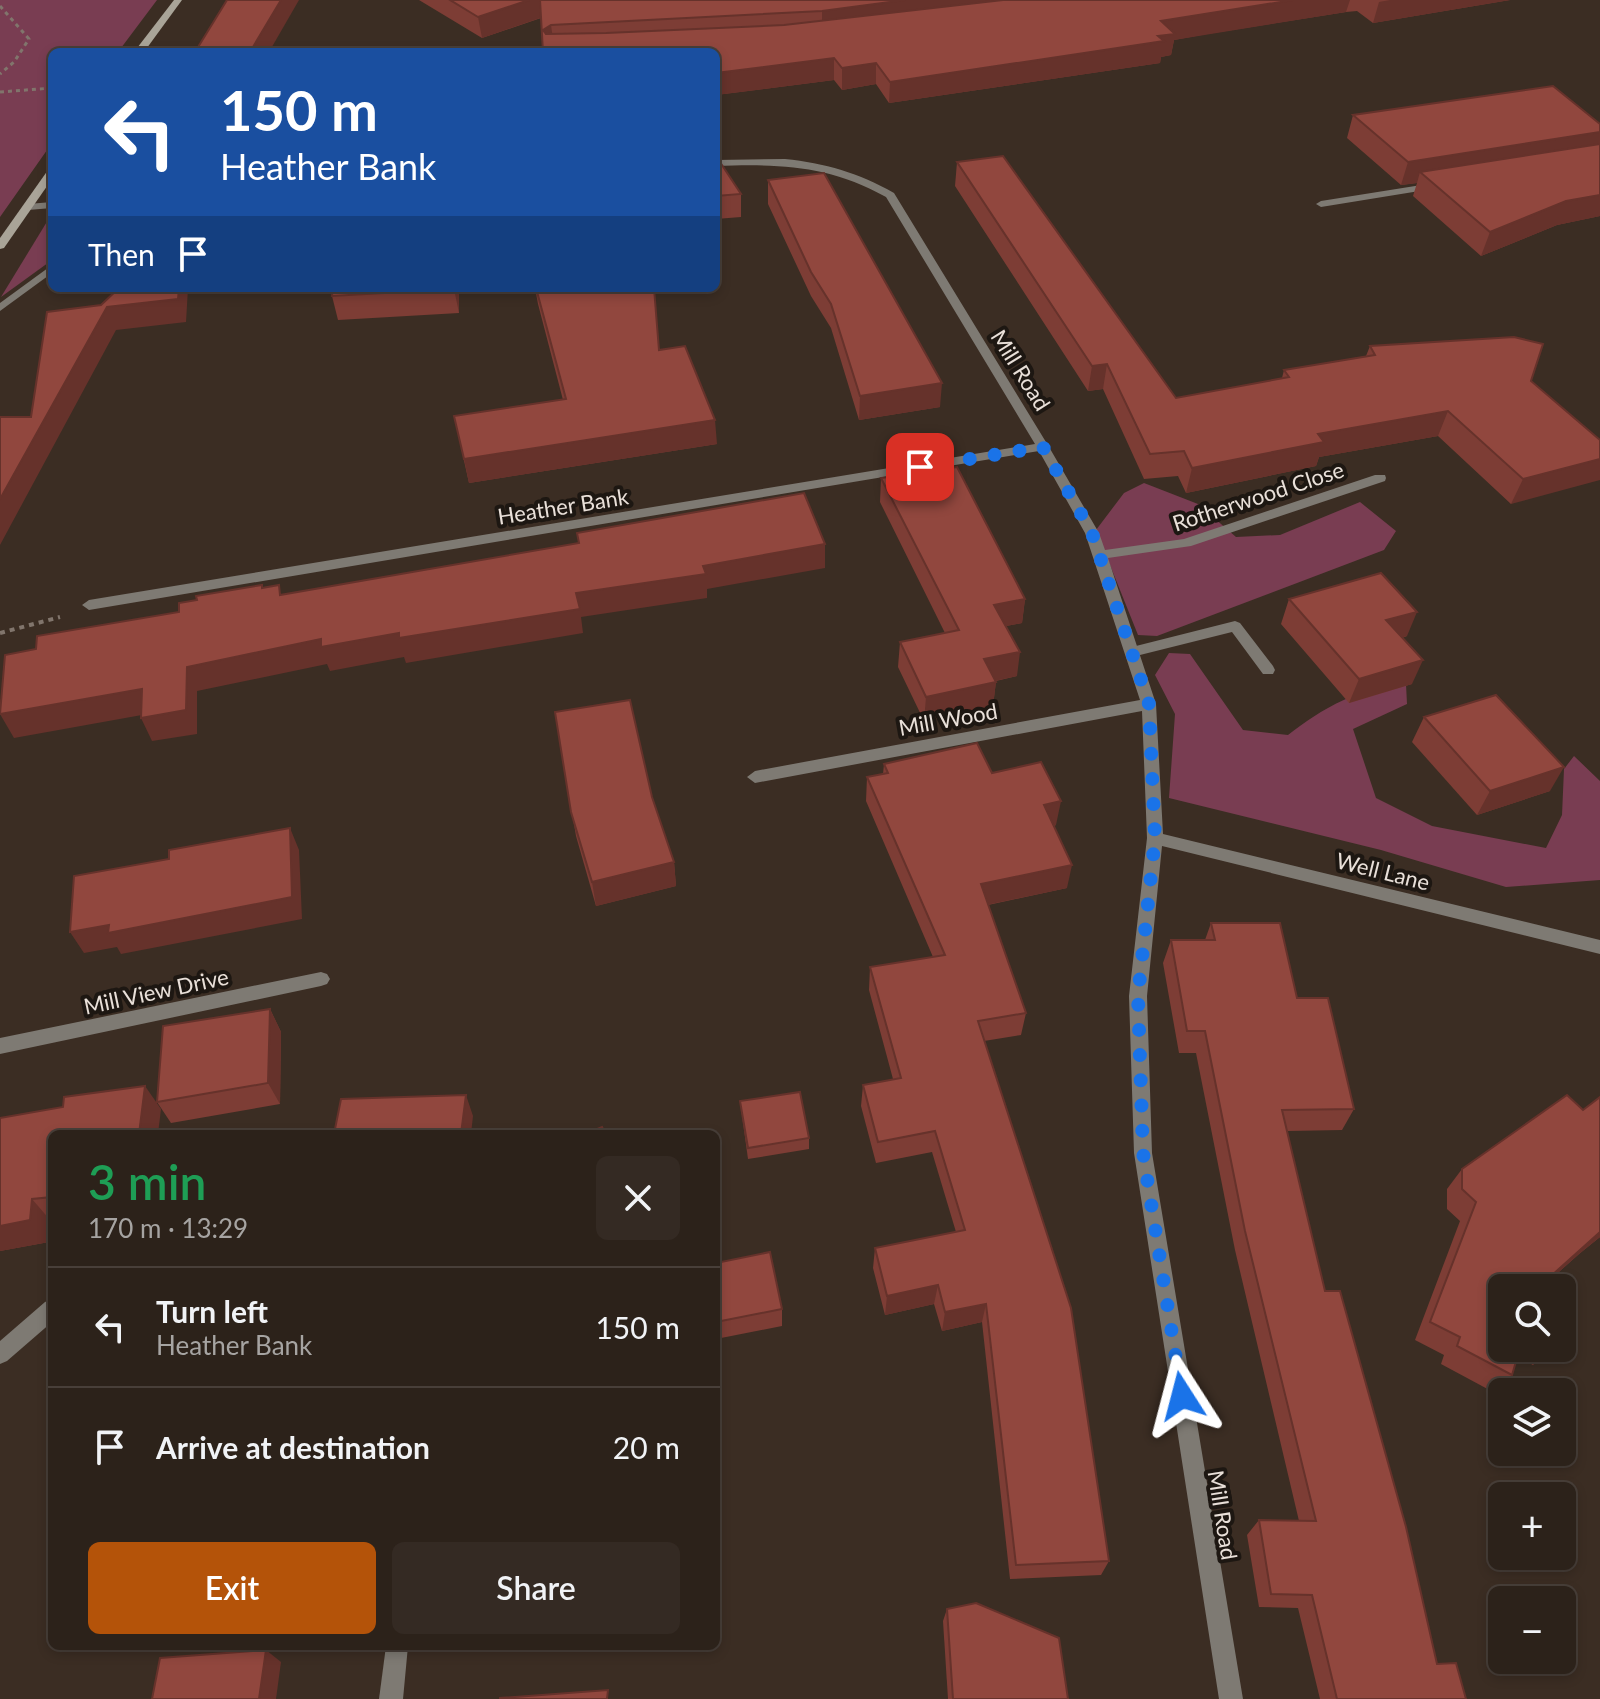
<!DOCTYPE html>
<html lang="en">
<head>
<meta charset="utf-8">
<style>
  :root { --surface:#2c221a; --page:#342a23; --text:#f1f3f6; --muted:#a6a4a2; --line:#483f39; --accent:#b45309 }
  body { margin:0; font-family:Lato,sans-serif; background:var(--page); color:var(--text); height:100vh; display:flex; flex-direction:column; font-size:30px; white-space:nowrap }
  * { box-sizing:border-box; margin:0 }
  p { font-size:26px; color:var(--muted) }
  .icon { flex:none; width:44px; height:44px; fill:none; stroke:currentColor; stroke-width:2; stroke-linecap:round; stroke-linejoin:round }
  .map { position:relative; flex:1; overflow:hidden }
  .side { position:absolute; left:48px; top:1130px; width:672px; height:520px; display:flex; flex-direction:column; background:var(--surface); border-radius:12px; box-shadow:0 4px 12px #0003,0 0 0 2px var(--line) }
  .side>* { flex:none }
  .hud { position:absolute; left:48px; top:48px; width:672px; height:244px; border-radius:12px; box-shadow:0 4px 12px #0003,0 0 0 2px var(--line); background:#1a4fa0; color:#fff; overflow:hidden }
  .buttons { position:absolute; left:1488px; top:1274px; display:grid; gap:16px }
  .buttons a { display:grid; place-items:center; width:88px; height:88px; border-radius:12px; background:var(--surface); box-shadow:0 4px 12px #0003,0 0 0 2px var(--line); font-size:40px }
  .pin { position:absolute; display:grid; place-items:center; width:68px; height:68px; color:#fff; margin:-34px; border-radius:16px; box-shadow:0 4px 12px #0006 }
  .me { position:absolute; width:88px; margin:-44px; rotate:351deg; stroke-linejoin:round; filter:drop-shadow(0 0 6px #0008) }
  .turn { display:flex; align-items:center; gap:28px; height:168px; padding:0 40px; font-size:36px }
  .turn .icon { width:104px; height:104px; stroke-width:2.5 }
  .turn b { display:block; font-size:56px; line-height:68px }
  .then { display:flex; align-items:center; height:76px; padding:0 40px; background:#0003; gap:16px; font-size:30px }
  .round { display:grid; place-items:center; flex:none; width:84px; height:84px; border-radius:12px; background:var(--page) }
  .headline { display:flex; align-items:center; justify-content:space-between; height:136px; padding:0 40px }
  h1 { font-size:48px; font-weight:600; line-height:60px; color:#1e9e55 }
  .button { display:flex; gap:16px; margin-top:auto; padding:16px 40px }
  .button a { flex:1; height:92px; border-radius:12px; background:var(--accent); color:#fff; font-size:32px; font-weight:600; line-height:92px; text-align:center }
  .button a+a { background:var(--page); color:var(--text) }
  ul { padding:0; list-style:none }
  li { display:flex; align-items:center; gap:24px; height:120px; padding:0 40px; border-top:2px solid var(--line) }
  li div { flex:1 }
  li b { display:block; font-size:30px }
  li em { font-style:normal }
  .map>svg:first-child { display:block }
  .green { fill:#793d52 }
  .lines { fill:none; stroke-linecap:round; stroke-linejoin:round }
  .path-far1 { stroke:#81756c; stroke-width:3; stroke-dasharray:4 4; stroke-linecap:butt }
  .path { stroke:#81756c; stroke-width:4; stroke-dasharray:5 5; stroke-linecap:butt }
  .service { fill:#7e7a73; fill-rule:evenodd }
  .minor { fill:#7e7a73; fill-rule:evenodd }
  .secondary { fill:#a9a498; fill-rule:evenodd }
  .wall { fill:#7d3d35 }
  .shaded-wall { fill:#66322b }
  .building { fill:#91473e; stroke:#66322b; stroke-width:2 }
  .route { stroke:#1a73e8; stroke-width:14; stroke-dasharray:0 25.2 }
  .labels { text-anchor:middle; dominant-baseline:central; stroke-width:8; stroke-linejoin:round; paint-order:stroke }
  .street-label { font-size:22px; fill:#e9e0d9; stroke:#1d1712 }
</style>
</head>
<body>
<div class="map">
<svg width="1600" height="1699" viewBox="0 0 1600 1699">
  <rect width="100%" height="100%" fill="#3b2d23"/>
  <!-- green -->
  <g class="green">
    <path d="M0 0H157L118 52H52V143L0 217Z"/>
    <path d="M52 219V260L1 297 48 220Z"/>
    <path d="M1144 483 1198 504 1236 537 1280 535 1360 502 1396 531 1384 550 1157 636 1138 635 1096 530 1124 493Z"/>
    <path d="M1169 653 1190 654 1243 730 1288 735C1321 709 1363 685 1406 684L1407 704 1353 729 1376 798 1432 826 1546 848 1562 815 1564 769 1574 756 1600 781V880L1506 887 1381 850 1169 798 1175 714 1155 675Z"/>
  </g>
  <g class="lines">
    <!-- path-far1 -->
    <g class="path-far1">
      <path d="M0 6 29 39 14 62 0 74"/>
      <path d="M0 92 52 88"/>
    </g>
    <!-- path -->
    <path class="path" d="M0 633 60 617"/>
    <!-- service -->
    <g class="service">
      <path d="M52 265V273L0 311V303Z"/>
      <path d="M1235 621 1240 623 1273 666 1275 670 1273 674H1263L1232 632 1132 657 1125 652 1132 647Z"/>
    </g>
    <!-- minor -->
    <g class="minor">
      <path d="M785 159C825 163 859 173 894 193L1049 447 1099 533 1105 550 1184 539 1375 475H1385L1386 478 1385 481 1191 546 1108 558 1156 704 1163 834 1600 940V954L1162 846 1147 996 1152 1153 1243 1699H1219L1134 1153 1129 996 1147 838 1142 711 755 783 747 777 755 771 1140 700 1085 533 1039 451 89 610 82 605 89 600 1035 444 886 197C828 165 781 164 716 166V160Z"/>
      <path d="M1434 183 1438 184V188L1321 207 1316 204 1321 201Z"/>
      <path d="M52 202V208L28 210 23 207 28 204Z"/>
      <path d="M321 972 327 974 330 979 327 984 321 986 0 1054V1038Z"/>
      <path d="M52 1299V1322L7 1361 0 1364V1341L45 1302Z"/>
      <path d="M386 1646H408L403 1699H379Z"/>
    </g>
    <!-- secondary -->
    <g class="secondary">
      <path d="M174 0H182L144 52H134Z"/>
      <path d="M52 169V179L4 248 0 249V238L48 170Z"/>
    </g>
  </g>
  <!-- wall -->
  <g class="wall">
    <path d="M419 0H1510L1373 23 1357 11 1346 12 1207 34 1174 40 1171 55 1161 57 1160 63 889 103 876 84 842 90 834 80 716 95V52H543L541 18 482 38Z"/>
    <path d="M1353 115 1600 124V216L1557 225 1481 256 1413 196 1417 183 1401 185 1347 138Z"/>
    <path d="M716 156 741 194V217L716 219Z"/>
    <path d="M957 162 1176 398 1282 378 1284 370 1366 356 1370 346 1531 381 1600 440 1511 504 1438 436 1319 457 1316 466 1186 493 1178 476 1144 479 1103 389 1088 391 955 186Z"/>
    <path d="M768 180 940 407 859 420 831 328 811 296 768 204Z"/>
    <path d="M331 288H459V313L338 320 332 296Z"/>
    <path d="M535 288H654L659 350 717 444 469 483 454 416 563 400 538 304Z"/>
    <path d="M881 478 1025 599 1022 623 1006 626 1017 676 996 681 993 706 924 721 898 667 900 642 945 633 880 502Z"/>
    <path d="M1289 599 1407 636 1402 638 1412 684 1349 703 1281 624Z"/>
    <path d="M555 712 674 862 676 886 596 906 576 836Z"/>
    <path d="M1424 717 1550 791 1477 815 1412 742Z"/>
    <path d="M884 764 992 773 1056 825 1054 826 1067 888 988 905 1026 1013 1021 1035 984 1041 1109 1561 1101 1575 1010 1579 982 1322 942 1331 934 1304 885 1315 873 1268 875 1248 956 1232 932 1152 876 1163 861 1106 863 1085 893 1079 869 990 870 967 933 957 866 801 867 777 883 774Z"/>
    <path d="M1211 923 1297 998 1354 1109 1342 1130 1287 1131 1325 1291 1437 1664 1466 1699H1320L1298 1608 1259 1607 1247 1535 1259 1520 1299 1521 1235 1250 1196 1053H1179L1163 963 1171 940H1205Z"/>
    <path d="M270 1009 281 1032 280 1104 171 1123 157 1102Z"/>
    <path d="M1600 1097V1237L1579 1254 1543 1286 1502 1348H1551L1533 1365 1518 1357 1512 1375 1495 1393 1441 1364 1444 1355 1415 1340 1460 1221 1447 1209V1189L1462 1169 1583 1110Z"/>
    <path d="M740 1101 809 1138V1149L748 1159Z"/>
    <path d="M161 1109 52 1134V1221L49 1242 0 1251V1118Z"/>
    <path d="M716 1263 782 1309V1326L716 1339Z"/>
    <path d="M947 1609 1068 1699H948L943 1621Z"/>
  </g>
  <!-- shaded-wall -->
  <g class="shaded-wall">
    <path d="M281 0H299L269 52H250Z"/>
    <path d="M529 0H540L543 17 482 38 478 17Z"/>
    <path d="M905 0H1063L822 32V11Z"/>
    <path d="M1293 0H1350L1346 12 1174 40 1171 55 1161 57 1160 63 889 103 890 82 1161 21Z"/>
    <path d="M1390 0H1510L1373 23 1379 2Z"/>
    <path d="M551 25 554 46 543 30Z"/>
    <path d="M834 58V80L716 95V73Z"/>
    <path d="M876 63V84L842 90V68Z"/>
    <path d="M1600 132V152L1420 172 1417 183 1401 185 1408 162Z"/>
    <path d="M1600 195V216L1557 225 1481 256 1490 232 1566 201Z"/>
    <path d="M179 288H188L186 322 116 330 0 545V499L107 307Z"/>
    <path d="M454 288H459V313L454 289Z"/>
    <path d="M1107 364 1103 389 1088 391 1092 366Z"/>
    <path d="M942 383 940 407 859 420 860 396Z"/>
    <path d="M1448 411 1438 436 1319 457 1316 466 1186 493 1192 468 1318 434Z"/>
    <path d="M715 420 717 444 469 483 464 459Z"/>
    <path d="M1600 459V480L1511 504 1523 479Z"/>
    <path d="M825 544V568L707 589V598L581 617 583 633 406 663 404 657 330 671 327 664 197 691V734L152 741 141 718 187 667 321 639 576 593 703 566Z"/>
    <path d="M1025 599 1022 623 991 629 994 605Z"/>
    <path d="M1417 612 1407 636 1376 645 1386 620Z"/>
    <path d="M1020 652 1017 676 981 684 984 659Z"/>
    <path d="M1423 660 1412 684 1349 703 1359 679Z"/>
    <path d="M996 682 993 706 924 721 926 697Z"/>
    <path d="M142 689 153 713 14 738 0 714Z"/>
    <path d="M1564 767 1550 791 1477 815 1490 791Z"/>
    <path d="M1061 801 1056 825 1039 829 1044 805Z"/>
    <path d="M290 828 299 850 302 919 121 954 117 947 84 953 70 932Z"/>
    <path d="M674 862 676 886 596 906 592 882Z"/>
    <path d="M1072 865 1067 888 977 907 981 884Z"/>
    <path d="M270 1009 281 1032 280 1104 268 1083Z"/>
    <path d="M145 1086 161 1109 158 1134H139Z"/>
    <path d="M466 1095 473 1116 471 1134H461Z"/>
    <path d="M32 1199 51 1221 49 1242 0 1251V1226Z"/>
    <path d="M1600 1232V1237L1579 1254 1541 1288H1538Z"/>
    <path d="M938 1285 934 1304 885 1315 887 1296Z"/>
    <path d="M986 1304 982 1322 942 1331 945 1312Z"/>
    <path d="M266 1650 281 1662 276 1699H259Z"/>
  </g>
  <!-- building -->
  <g class="building">
    <path d="M227 0H281L250 52H195Z"/>
    <path d="M450 0H529L478 17Z"/>
    <path d="M540 0H905L822 11 551 25 543 30 546 34 606 33 784 25 1003 0H1293L1161 21 1175 34 1158 36 1164 41 890 82 876 63 842 68 834 58 716 73V52H543Z"/>
    <path d="M1553 86 1600 124V132L1408 162 1353 115Z"/>
    <path d="M1600 144V195L1566 201 1490 232 1420 172Z"/>
    <path d="M716 156 741 194 716 196Z"/>
    <path d="M1003 156 1176 398 1289 377 1284 370 1375 355 1370 346 1514 337 1543 344 1531 381 1600 440V459L1523 479 1448 411 1318 434 1324 442 1192 468 1184 451 1150 454 1107 364 1092 366 957 162Z"/>
    <path d="M824 173 942 383 860 396 831 304 811 272 768 180Z"/>
    <path d="M119 288H179L178 299 107 307 0 499V417H31L47 312 101 305Z"/>
    <path d="M333 288H454V289L332 296Z"/>
    <path d="M536 288H654L659 350 685 346 715 420 464 459 454 416 566 399Z"/>
    <path d="M957 467 1025 599 994 605 1020 652 984 659 996 682 926 697 900 642 959 630 881 478Z"/>
    <path d="M804 493 825 544 703 566 706 574 576 593 580 609 399 638V633L321 647V639L187 667 186 710 141 718 142 689 0 714 5 655 36 649 37 636 179 612V603L197 600 196 596 262 585V588L279 585 280 595 579 543 577 533Z"/>
    <path d="M1381 573 1417 612 1386 620 1423 660 1359 679 1289 599Z"/>
    <path d="M1496 695 1564 767 1490 791 1424 717Z"/>
    <path d="M630 700 652 797 674 862 592 882 571 812 555 712Z"/>
    <path d="M977 743 992 773 1041 762 1061 801 1044 805 1072 865 981 884 1026 1013 978 1021 1071 1308 1109 1561 1016 1565 986 1304 945 1312 938 1285 887 1296 875 1248 965 1230 935 1131 878 1142 863 1085 901 1078 870 967 945 955 867 777 888 773 884 764Z"/>
    <path d="M290 828 292 897 108 933 109 925 70 932 74 876 169 859V850Z"/>
    <path d="M1211 923H1280L1297 998H1328L1354 1109 1282 1110 1325 1291H1340L1406 1527 1437 1664 1456 1663 1466 1699H1337L1312 1595 1271 1594 1259 1520 1316 1521 1245 1231 1205 1031H1187L1171 940H1215Z"/>
    <path d="M270 1009 268 1083 157 1102 163 1026Z"/>
    <path d="M145 1086 139 1134H52V1197L32 1199 30 1220 0 1226V1118L63 1107 64 1097Z"/>
    <path d="M800 1092 809 1138 748 1148 740 1101Z"/>
    <path d="M466 1095 461 1134H334L341 1099Z"/>
    <path d="M1567 1095 1583 1110 1600 1097V1232L1541 1285 1546 1288H1502V1348H1520L1512 1375 1457 1346 1460 1337 1430 1322 1476 1202 1462 1189V1169Z"/>
    <path d="M602 1127 605 1134H585Z"/>
    <path d="M770 1252 782 1309 716 1322V1263Z"/>
    <path d="M1562 1296 1567 1299 1562 1315Z"/>
    <path d="M976 1603 1059 1638 1068 1699H953L947 1609Z"/>
    <path d="M266 1650 259 1699H152L160 1658Z"/>
    <path d="M608 1690 607 1699H500V1698Z"/>
  </g>
  <g class="lines">
    <!-- route -->
    <path class="route" d="M920 467 1043 447 1092 533 1149 704 1155 838 1138 996 1143 1153 1182 1396"/>
  </g>
  <g class="labels">
    <!-- street labels -->
    <g class="street-label">
      <text transform="translate(1021 370) rotate(58)">Mill Road</text>
      <text transform="translate(1258 496) rotate(-18)">Rotherwood Close</text>
      <text transform="translate(563 506) rotate(-9)">Heather Bank</text>
      <text transform="translate(948 719) rotate(-10)">Mill Wood</text>
      <text transform="translate(1383 871) rotate(14)">Well Lane</text>
      <text transform="translate(156 991) rotate(-12)">Mill View Drive</text>
      <text transform="translate(1223 1515) rotate(81)">Mill Road</text>
    </g>
  </g>
</svg>
<div class="buttons">
<a><svg class="icon" aria-label="search" viewBox="0 0 24 24"><circle cx="10" cy="10" r="6"/><path d="M15 15l6 6"/></svg></a>
<a><svg class="icon" aria-label="layers" viewBox="0 0 24 24"><path d="M12 4l9 5-9 5-9-5zM3 14l9 5 9-5"/></svg></a>
<a>+</a>
<a>−</a>
</div>
<div class="pin" style="left:920px;top:467px;background:#d93025"><svg class="icon" aria-label="arrive" viewBox="0 0 24 24"><path d="M6 21V4h12l-3 4 3 4H6"/></svg></div>
<svg class="me" style="left:1182px;top:1396px" viewBox="-20 -20 40 40"><path d="M0-17L14 15 0 8-14 15z" fill="#1a73e8" stroke="#fff" stroke-width="4"/></svg>
<div class="hud">
<div class="turn"><svg class="icon" aria-label="left" viewBox="0 0 24 24"><path d="M17 20v-9H6M10 6l-5 5 5 5"/></svg><div><b>150 m</b>Heather Bank</div></div>
<div class="then">Then<svg class="icon" aria-label="arrive" viewBox="0 0 24 24"><path d="M6 21V4h12l-3 4 3 4H6"/></svg></div>
</div>
<section class="side">
<div class="headline"><div><h1>3 min</h1><p>170 m · 13:29</p></div><a class="round"><svg class="icon" aria-label="close" viewBox="0 0 24 24"><path d="M6 6l12 12M18 6L6 18"/></svg></a></div>
<ul>
<li><svg class="icon" aria-label="left" viewBox="0 0 24 24"><path d="M17 20v-9H6M10 6l-5 5 5 5"/></svg><div><b>Turn left</b><p>Heather Bank</p></div><em>150 m</em></li>
<li><svg class="icon" aria-label="arrive" viewBox="0 0 24 24"><path d="M6 21V4h12l-3 4 3 4H6"/></svg><div><b>Arrive at destination</b></div><em>20 m</em></li>
</ul>
<div class="button"><a>Exit</a><a>Share</a></div>
</section>
</div>
</body>
</html>
